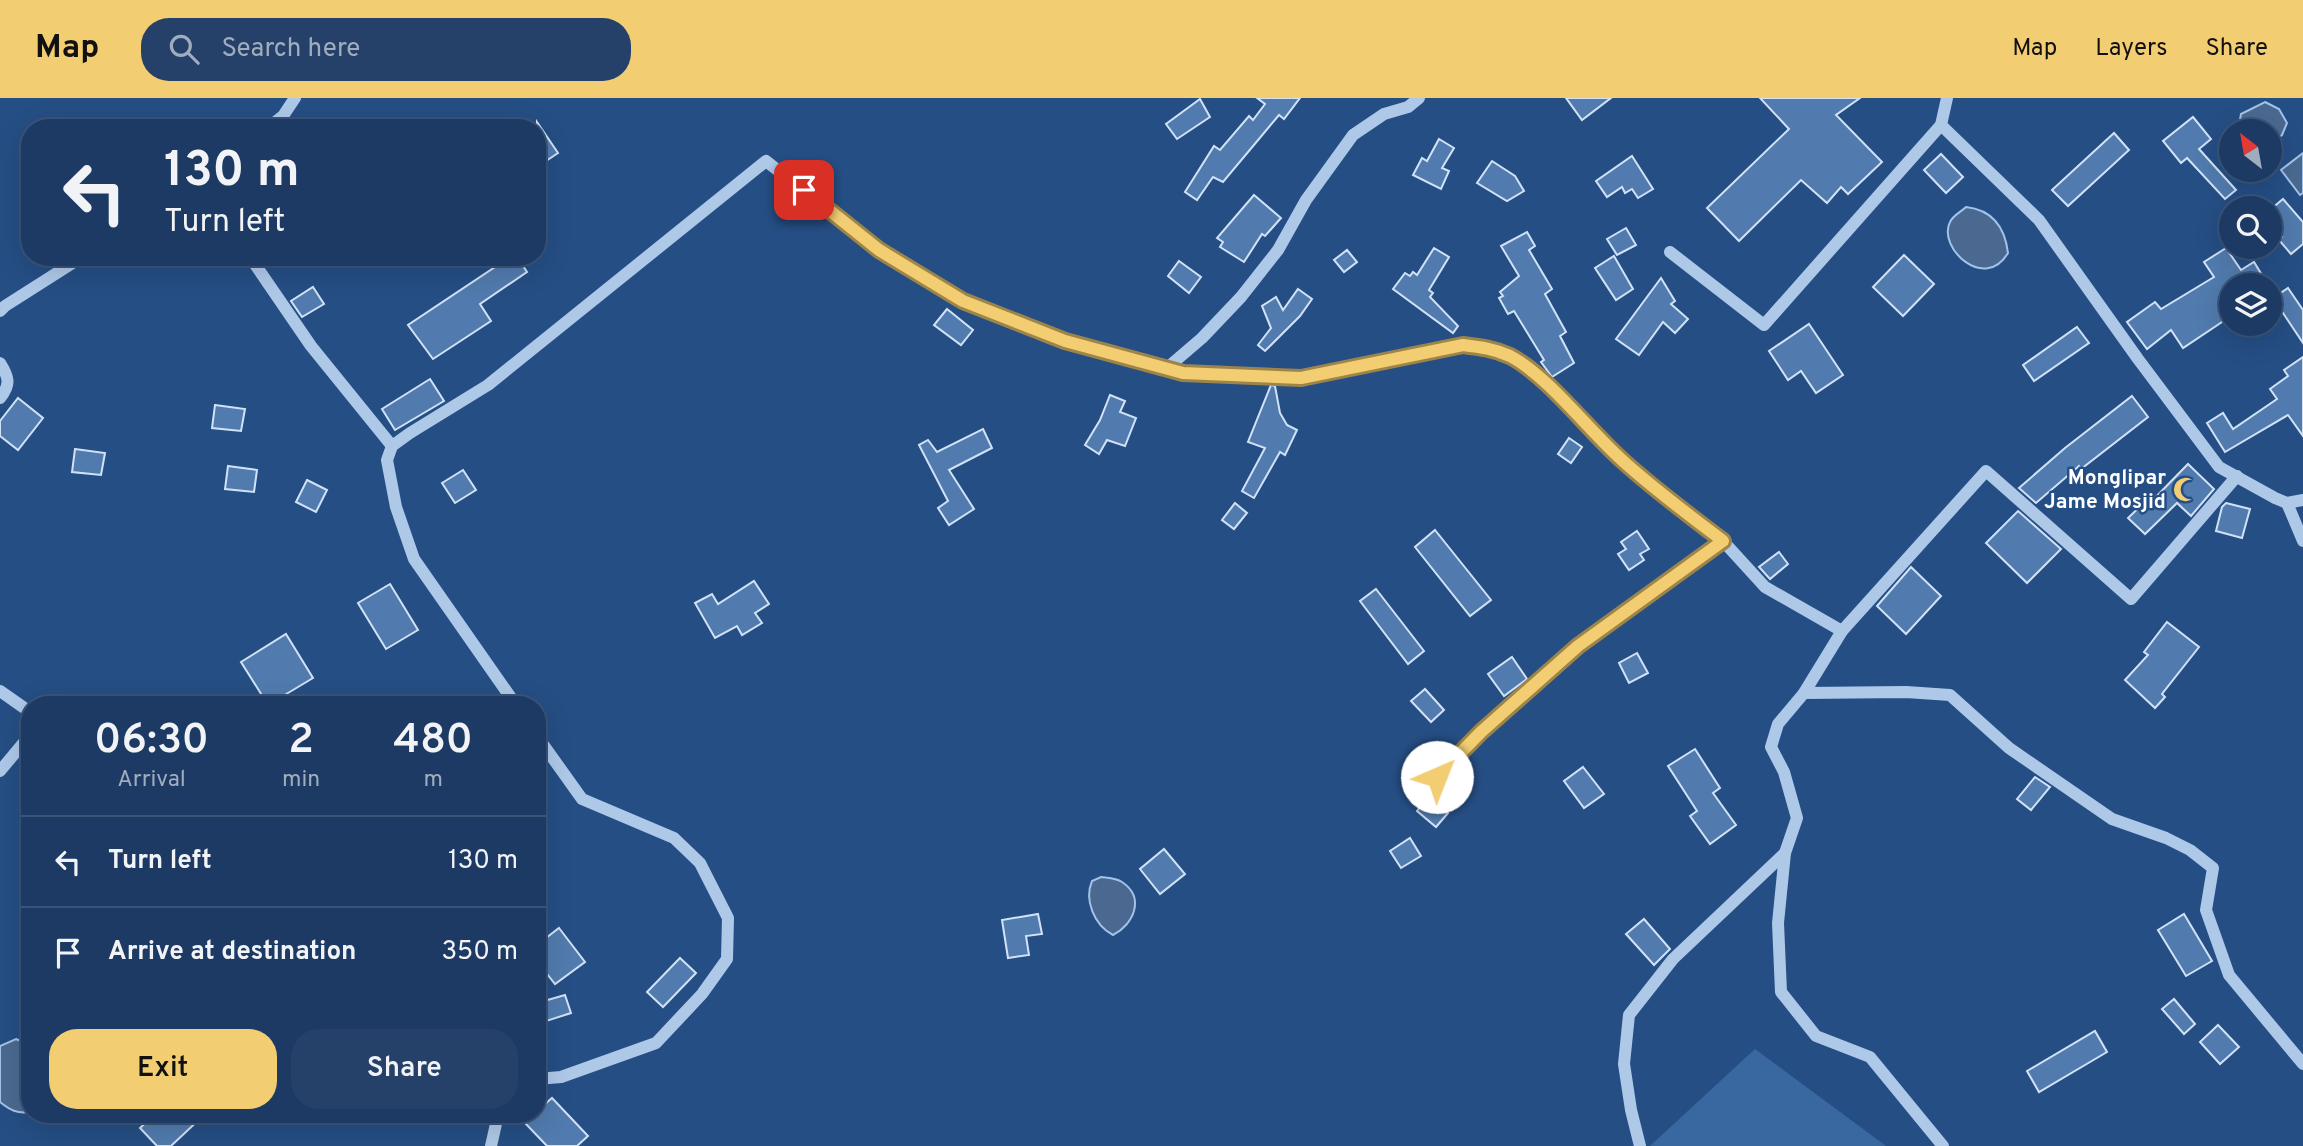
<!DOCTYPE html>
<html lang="en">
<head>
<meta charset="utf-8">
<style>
  :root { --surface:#1c3a63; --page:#254169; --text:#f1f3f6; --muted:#a0adbe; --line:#3a5478; --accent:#f2cd72 }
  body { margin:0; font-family:Overpass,sans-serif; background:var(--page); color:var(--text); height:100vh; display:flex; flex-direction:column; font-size:26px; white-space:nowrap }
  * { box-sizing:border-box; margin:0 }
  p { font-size:23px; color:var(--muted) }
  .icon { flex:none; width:38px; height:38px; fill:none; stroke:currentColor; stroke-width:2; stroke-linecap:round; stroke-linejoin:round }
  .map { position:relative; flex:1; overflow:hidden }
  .drawer { position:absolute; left:21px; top:598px; width:525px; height:427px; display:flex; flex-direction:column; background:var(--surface); border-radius:28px; box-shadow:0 7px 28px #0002,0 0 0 2px var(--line) }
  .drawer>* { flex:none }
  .banner { position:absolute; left:21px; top:21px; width:525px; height:147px; border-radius:28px; box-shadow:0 7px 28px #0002,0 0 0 2px var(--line); background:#1c3a63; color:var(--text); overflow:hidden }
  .needle { width:46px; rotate:329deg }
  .controls { position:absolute; left:2219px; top:21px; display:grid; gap:14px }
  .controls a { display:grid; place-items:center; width:63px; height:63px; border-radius:50%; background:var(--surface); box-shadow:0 7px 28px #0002,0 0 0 2px var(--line); font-size:35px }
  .pin { position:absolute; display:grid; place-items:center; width:60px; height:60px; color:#fff; margin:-30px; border-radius:14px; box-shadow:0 4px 10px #0006 }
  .me { position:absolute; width:77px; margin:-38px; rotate:44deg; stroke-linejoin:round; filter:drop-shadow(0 0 5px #0008) }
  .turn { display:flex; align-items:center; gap:24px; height:147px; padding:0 28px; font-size:32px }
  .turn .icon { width:91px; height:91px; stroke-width:2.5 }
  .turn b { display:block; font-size:49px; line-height:60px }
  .eta { display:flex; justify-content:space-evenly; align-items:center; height:119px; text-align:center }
  .eta b { font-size:42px; font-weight:600; line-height:49px }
  .primary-button { display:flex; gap:14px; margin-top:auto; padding:14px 28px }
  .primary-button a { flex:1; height:80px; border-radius:28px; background:var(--accent); color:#111; font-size:28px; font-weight:600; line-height:80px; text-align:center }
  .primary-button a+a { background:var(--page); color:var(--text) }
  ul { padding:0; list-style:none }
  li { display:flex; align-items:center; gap:21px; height:91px; padding:0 28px; border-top:2px solid var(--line) }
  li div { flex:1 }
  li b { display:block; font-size:26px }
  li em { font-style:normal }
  header { display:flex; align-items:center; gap:42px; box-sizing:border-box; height:98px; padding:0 35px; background:var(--accent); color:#111 }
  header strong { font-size:33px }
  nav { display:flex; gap:38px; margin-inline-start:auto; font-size:24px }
  .search { width:490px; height:63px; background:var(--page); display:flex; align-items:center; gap:18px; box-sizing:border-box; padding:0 24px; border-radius:28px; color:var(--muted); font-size:26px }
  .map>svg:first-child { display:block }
  .green { fill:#3968a1 }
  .water { fill:#4b6990; stroke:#a2c3e9; stroke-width:2 }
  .building { fill:#517bae; stroke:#d1e2f6; stroke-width:2 }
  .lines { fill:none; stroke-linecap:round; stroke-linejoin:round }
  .minor { stroke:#aec8e8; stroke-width:12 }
  .route-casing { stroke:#9d854a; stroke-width:18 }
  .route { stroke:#f2cd72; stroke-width:12 }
  .labels { text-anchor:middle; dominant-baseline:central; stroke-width:5; stroke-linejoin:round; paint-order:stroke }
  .poi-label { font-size:21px; font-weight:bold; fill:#fff; stroke:#254e84; text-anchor:end }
</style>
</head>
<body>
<header>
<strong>Map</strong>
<div class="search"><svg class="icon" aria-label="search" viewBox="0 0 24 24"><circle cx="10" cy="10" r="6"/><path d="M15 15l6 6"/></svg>Search here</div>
<nav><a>Map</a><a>Layers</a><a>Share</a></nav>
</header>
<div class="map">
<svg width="2303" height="1048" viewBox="0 0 2303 1048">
  <rect width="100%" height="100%" fill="#254e84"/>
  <!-- green -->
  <path class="green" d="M1755 951 1886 1048H1650Z"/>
  <!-- water -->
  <g class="water">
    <path d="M2265 4 2279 11 2287 25 2282 37 2270 46V33H2244L2239 28 2241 16Z"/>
    <path d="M2303 55V95L2300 97 2281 72Z"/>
    <path d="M1966 109C1993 112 2005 130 2008 155 1985 194 1937 150 1950 124 1953 117 1961 114 1966 109Z"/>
    <path d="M1101 779C1108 780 1116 780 1122 784 1146 800 1133 827 1113 837 1094 827 1084 802 1092 783Z"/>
    <path d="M16 941 30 947V1014C17 1016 10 1012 0 1004V948Z"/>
  </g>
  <!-- building -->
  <g class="building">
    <path d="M1257 0H1300L1284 21 1279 17 1223 84 1213 79 1197 102 1185 94 1214 48 1220 52 1249 18 1253 22 1265 6Z"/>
    <path d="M1566 0H1611L1582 22Z"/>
    <path d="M1760 0H1860L1836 17 1882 64 1848 96 1841 89 1827 105 1801 82 1739 143 1707 110 1789 31Z"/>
    <path d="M1200 1 1210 19 1177 41 1166 26Z"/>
    <path d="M2193 19 2211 41 2199 51 2236 92 2225 101 2187 60 2181 65 2163 43Z"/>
    <path d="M537 24 558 55 537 69Z"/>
    <path d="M2114 35 2129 52 2068 108 2052 92Z"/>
    <path d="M1439 41 1454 50 1442 70 1449 73 1441 91 1413 77 1422 60 1427 63Z"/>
    <path d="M1941 56 1963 79 1946 95 1924 72Z"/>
    <path d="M1632 58 1653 91 1638 100 1632 91 1625 95 1622 89 1607 99 1596 83Z"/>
    <path d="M1492 63 1515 78 1524 93 1507 103 1477 85Z"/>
    <path d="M1254 97 1281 120 1265 138 1262 136 1244 164 1220 149 1223 144 1217 140Z"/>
    <path d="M2283 101 2303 124V146L2291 156 2279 142 2282 139 2270 125V112Z"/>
    <path d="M1626 130 1636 147 1617 157 1607 141Z"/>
    <path d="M1527 134 1535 148 1529 152 1552 191 1545 196 1566 234 1560 238 1574 265 1552 279 1541 264 1544 262 1514 213 1508 216 1499 200 1503 198 1500 194 1519 178 1501 148Z"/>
    <path d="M1434 150 1449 159 1429 192 1433 195 1430 199 1458 228 1453 235 1393 191 1405 175 1410 178 1413 174 1417 177Z"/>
    <path d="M2226 150 2241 172 2254 164 2268 187H2231V218L2183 250 2171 232 2147 251 2127 224 2155 204 2161 211 2214 179 2204 164Z"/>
    <path d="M1347 152 1357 164 1344 174 1334 162Z"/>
    <path d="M1904 157 1934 186 1903 218 1873 189Z"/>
    <path d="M1614 158 1633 191 1616 202 1595 170Z"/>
    <path d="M510 159H517L527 174 480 206 491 223 433 261 408 227Z"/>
    <path d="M1179 163 1201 179 1189 195 1168 178Z"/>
    <path d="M1661 180 1675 203 1671 206 1688 221 1675 235 1663 224 1639 257 1616 241Z"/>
    <path d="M313 189 324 206 302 219 291 203Z"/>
    <path d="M2288 190 2303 212V245L2273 200Z"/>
    <path d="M1298 191 1312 201 1300 218 1265 253 1258 247 1271 230 1262 208 1276 199 1283 212Z"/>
    <path d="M947 211 973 232 961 247 934 227Z"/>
    <path d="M1809 226 1843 277 1816 295 1801 273 1788 282 1769 253Z"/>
    <path d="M2077 229 2089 245 2034 283 2023 267Z"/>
    <path d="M2303 259V338L2288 317 2225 354 2207 325 2223 315 2233 331 2277 301 2270 291 2288 278 2284 272Z"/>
    <path d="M430 281 444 303 395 332 382 311Z"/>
    <path d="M1271 287 1275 288 1280 315 1287 327 1297 332 1285 357 1280 354 1254 400 1242 393 1265 350 1248 344Z"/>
    <path d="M1110 297 1125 303 1120 314 1136 320 1125 348 1107 342 1099 356 1085 347 1100 322Z"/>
    <path d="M2132 298 2148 319 2081 371 2079 368 2036 405 2019 390 2065 350Z"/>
    <path d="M18 300 43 320 18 352 0 338V323Z"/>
    <path d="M215 307 245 311 241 333 212 330Z"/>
    <path d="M983 331 992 350 949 372 974 411 949 427 938 410 948 403 919 347 928 342 937 354Z"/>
    <path d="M1569 340 1582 349 1571 365 1558 356Z"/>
    <path d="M75 351 105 355 101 377 72 374Z"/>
    <path d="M2188 366 2214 391 2191 418 2177 405 2145 436 2128 420 2146 403 2149 406Z"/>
    <path d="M228 368 257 372 254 394 225 391Z"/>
    <path d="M463 372 476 392 455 405 442 385Z"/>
    <path d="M307 382 327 392 316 414 296 404Z"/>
    <path d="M1235 405 1247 415 1234 431 1222 422Z"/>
    <path d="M2226 405 2250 411 2242 440 2216 433 2222 409Z"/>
    <path d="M2018 413 2061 451 2027 485 1986 445Z"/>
    <path d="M1435 432 1491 502 1470 518 1415 449Z"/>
    <path d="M1637 433 1649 451 1640 456 1644 462 1629 472 1618 456 1626 451 1621 444Z"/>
    <path d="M1779 454 1788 466 1770 481 1759 469Z"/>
    <path d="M1911 469 1941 498 1906 536 1877 508Z"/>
    <path d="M754 483 769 506 755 515 762 525 742 537 737 528 715 540 695 505 712 496 718 506Z"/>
    <path d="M390 486 418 532 386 551 358 505Z"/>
    <path d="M1376 491 1424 553 1408 566 1360 503Z"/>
    <path d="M2167 524 2199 549 2162 596 2165 599 2155 610 2125 582 2148 557 2144 554Z"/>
    <path d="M286 536 313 580 268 607 241 564Z"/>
    <path d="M1637 555 1648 575 1629 585 1619 565Z"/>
    <path d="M1512 559 1527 581 1504 598 1488 576Z"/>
    <path d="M1425 591 1444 612 1431 624 1411 603Z"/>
    <path d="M1695 651 1720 690 1713 695 1736 727 1710 746 1690 718 1697 713 1668 668Z"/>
    <path d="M1583 669 1604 696 1584 710 1564 683Z"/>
    <path d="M2035 679 2050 689 2031 712 2017 701Z"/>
    <path d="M1428 698 1448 715 1436 729 1417 713Z"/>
    <path d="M1410 740 1421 758 1401 770 1390 753Z"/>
    <path d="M1164 751 1185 776 1160 796 1140 771Z"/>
    <path d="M1038 816 1042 836 1026 838 1029 857 1008 860 1002 822Z"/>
    <path d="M2184 816 2212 863 2186 878 2158 832Z"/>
    <path d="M1644 821 1670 851 1654 867 1626 836Z"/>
    <path d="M559 830 585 864 555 886 537 863V847Z"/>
    <path d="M680 860 696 875 663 909 647 894Z"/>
    <path d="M565 897 571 915 537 926V905Z"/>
    <path d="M2174 901 2195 926 2184 936 2162 911Z"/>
    <path d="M2218 927 2239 949 2220 966 2200 944Z"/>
    <path d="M2095 933 2107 954 2039 994 2027 973Z"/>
    <path d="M552 1000 588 1038 577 1048H547L525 1025 534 1017H537V1013Z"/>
    <path d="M154 1017H204L171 1048H157L140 1030Z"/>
  </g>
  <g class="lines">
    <!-- minor -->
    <g class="minor">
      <path d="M1947 0 1941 27 2039 122 2138 261 2219 369 2275 400 2287 405 2303 402"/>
      <path d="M268 30 283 18 295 0"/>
      <path d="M1670 154 1764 227 1941 27"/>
      <path d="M250 159 311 248 392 348"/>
      <path d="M0 213 5 208 82 159"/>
      <path d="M0 265C9 279 11 287 0 300"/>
      <path d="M1167 270 1202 240 1241 199 1278 152 1306 102 1353 37 1384 16 1408 9 1419 0"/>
      <path d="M2287 405 2303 443"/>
      <path d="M0 593 30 614"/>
      <path d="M1804 595 1906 594 1950 597 2009 650 2112 721 2166 740 2190 752 2213 770 2206 812 2229 877 2303 966"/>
      <path d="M516 607 414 461 396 409 387 362 392 348 410 335 488 287 766 63 879 152 963 203 1064 243 1183 275 1301 280 1463 247 1489 250 1508 257 1528 268 1623 363 1668 402 1723 443 1765 489 1842 533 1986 373 2131 501 2237 378"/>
      <path d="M537 638 582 701 674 740 700 765 728 820 727 861 702 896 656 945 561 979 537 981"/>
      <path d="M0 673 30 637"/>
      <path d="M1437 679 1481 634 1578 548 1723 443"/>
      <path d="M1785 755 1778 825 1781 894 1816 938 1870 959 1943 1048"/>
      <path d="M491 1048 498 1017"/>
      <path d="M1640 1048 1631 1012 1624 966 1629 917 1673 861 1785 755 1797 720 1784 674 1771 649 1778 626 1804 595 1842 533"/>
    </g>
  </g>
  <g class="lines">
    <defs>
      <path id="route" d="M804 92 879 152 963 203 1065 243 1183 275 1301 280 1463 247C1480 249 1495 251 1510 258 1548 278 1589 333 1623 363 1655 392 1689 417 1723 443L1578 548 1481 634 1437 679"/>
    </defs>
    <!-- route casing -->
    <use href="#route" class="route-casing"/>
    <!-- route -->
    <use href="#route" class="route"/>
  </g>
  <!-- icons -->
  <defs>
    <symbol id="mosque-bare" viewBox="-9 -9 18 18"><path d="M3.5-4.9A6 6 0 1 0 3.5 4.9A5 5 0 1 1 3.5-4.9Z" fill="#f2cd72" stroke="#254e84" stroke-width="2.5" paint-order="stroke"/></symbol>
  </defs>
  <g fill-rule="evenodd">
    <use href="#mosque-bare" x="2168" y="374" width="35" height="35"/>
  </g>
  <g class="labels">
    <!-- poi labels -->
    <g class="poi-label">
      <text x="2166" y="380">Monglipar<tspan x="2166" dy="24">Jame Mosjid</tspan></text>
    </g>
  </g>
</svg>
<div class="controls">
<a><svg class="needle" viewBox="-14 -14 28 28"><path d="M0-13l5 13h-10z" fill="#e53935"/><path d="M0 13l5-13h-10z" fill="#a0adbe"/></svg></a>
<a><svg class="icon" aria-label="search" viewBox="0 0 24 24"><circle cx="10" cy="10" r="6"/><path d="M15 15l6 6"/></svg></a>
<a><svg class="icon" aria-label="layers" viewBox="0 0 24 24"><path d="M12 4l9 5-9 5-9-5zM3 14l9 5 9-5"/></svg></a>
</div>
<div class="pin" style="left:804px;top:92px;background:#d93025"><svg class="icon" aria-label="arrive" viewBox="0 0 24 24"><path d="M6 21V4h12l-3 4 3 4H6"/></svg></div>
<svg class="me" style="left:1437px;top:679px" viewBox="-20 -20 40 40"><circle r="19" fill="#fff"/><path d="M0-13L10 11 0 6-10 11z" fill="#f2cd72"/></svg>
<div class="banner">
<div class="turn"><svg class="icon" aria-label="left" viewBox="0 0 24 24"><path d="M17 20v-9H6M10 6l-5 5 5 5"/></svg><div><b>130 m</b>Turn left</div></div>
</div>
<section class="drawer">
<div class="eta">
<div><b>06:30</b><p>Arrival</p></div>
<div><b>2</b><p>min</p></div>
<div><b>480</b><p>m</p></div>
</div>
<ul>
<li><svg class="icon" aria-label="left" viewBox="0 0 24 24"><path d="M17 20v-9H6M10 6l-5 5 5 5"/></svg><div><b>Turn left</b></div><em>130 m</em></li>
<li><svg class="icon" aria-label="arrive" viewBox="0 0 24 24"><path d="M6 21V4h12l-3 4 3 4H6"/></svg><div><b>Arrive at destination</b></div><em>350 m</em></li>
</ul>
<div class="primary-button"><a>Exit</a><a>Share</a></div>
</section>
</div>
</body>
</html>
